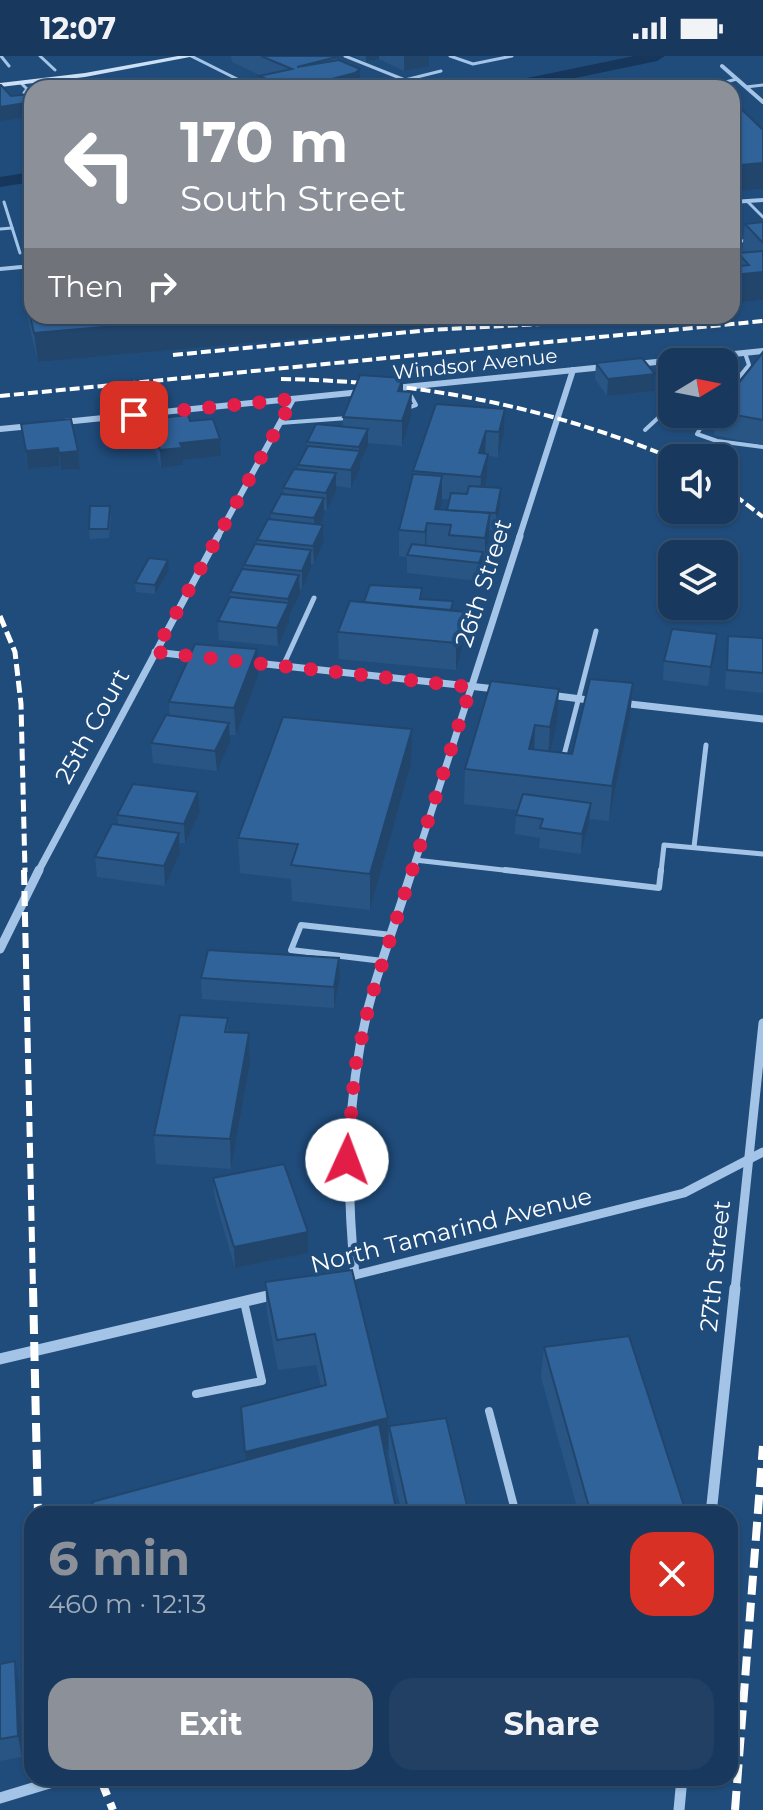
<!DOCTYPE html>
<html lang="en">
<head>
<meta charset="utf-8">
<style>
  :root { --surface:#18395d; --page:#214063; --text:#f1f3f6; --muted:#9facbc; --line:#365372; --accent:#8c9099 }
  body { margin:0; font-family:Montserrat,sans-serif; background:var(--page); color:var(--text); height:100vh; display:flex; flex-direction:column; font-size:30px; white-space:nowrap }
  * { box-sizing:border-box; margin:0 }
  p { font-size:26px; color:var(--muted) }
  .icon { flex:none; width:44px; height:44px; fill:none; stroke:currentColor; stroke-width:2; stroke-linecap:round; stroke-linejoin:round }
  .map { position:relative; flex:1; overflow:hidden }
  .panel { position:absolute; left:24px; top:1450px; width:714px; height:280px; display:flex; flex-direction:column; background:var(--surface); border-radius:24px; box-shadow:0 2px 6px #0004,0 0 0 2px var(--line) }
  .panel>* { flex:none }
  .hud { position:absolute; left:24px; top:24px; width:716px; height:244px; border-radius:24px; box-shadow:0 2px 6px #0004,0 0 0 2px var(--line); background:#8c9099; color:#fff; overflow:hidden }
  .needle { width:52px; rotate:80deg }
  .fabs { position:absolute; left:658px; top:292px; display:grid; gap:16px }
  .fabs a { display:grid; place-items:center; width:80px; height:80px; border-radius:16px; background:var(--surface); box-shadow:0 2px 6px #0004,0 0 0 2px var(--line); font-size:40px }
  .pin { position:absolute; display:grid; place-items:center; width:68px; height:68px; color:#fff; margin:-34px; border-radius:16px; box-shadow:0 4px 12px #0006 }
  .me { position:absolute; width:88px; margin:-44px; rotate:2deg; stroke-linejoin:round; filter:drop-shadow(0 0 6px #0008) }
  .turn { display:flex; align-items:center; gap:28px; height:168px; padding:0 24px; font-size:36px }
  .turn .icon { width:104px; height:104px; stroke-width:2.5 }
  .turn b { display:block; font-size:56px; line-height:68px }
  .then { display:flex; align-items:center; height:76px; padding:0 24px; background:#0003; gap:16px; font-size:30px }
  .round { display:grid; place-items:center; flex:none; width:84px; height:84px; border-radius:24px; background:var(--page) }
  .head { display:flex; align-items:center; justify-content:space-between; height:136px; padding:0 24px }
  h1 { font-size:48px; font-weight:700; line-height:60px; color:var(--accent) }
  .cta { display:flex; gap:16px; margin-top:auto; padding:16px 24px }
  .cta a { flex:1; height:92px; border-radius:24px; background:var(--accent); color:#fff; font-size:32px; font-weight:700; line-height:92px; text-align:center }
  .cta a+a { background:var(--page); color:var(--text) }
  .status { display:flex; justify-content:space-between; align-items:center; height:56px; padding:0 40px; background:var(--surface); direction:ltr }
  .status svg { height:22px; fill:currentColor }
  .map>svg:first-child { display:block }
  .lines { fill:none; stroke-linecap:round; stroke-linejoin:round }
  .canal { fill:#16365c; fill-rule:evenodd }
  .lane-far4 { stroke:#a3c4e6; stroke-width:3 }
  .lane-far3 { stroke:#a3c4e6; stroke-width:4 }
  .lane-far2 { stroke:#a3c4e6; stroke-width:5 }
  .lane-far1 { stroke:#a3c4e6; stroke-width:6 }
  .lane { stroke:#a3c4e6; stroke-width:8 }
  .street-far4 { stroke:#a3c4e6; stroke-width:4 }
  .street-far3 { stroke:#a3c4e6; stroke-width:6 }
  .street-far2 { stroke:#a3c4e6; stroke-width:7 }
  .street-far1 { stroke:#a3c4e6; stroke-width:9 }
  .street { stroke:#a3c4e6; stroke-width:11 }
  .secondary { fill:#cde0f5; fill-rule:evenodd }
  .rail-far3 { stroke:#fff; stroke-width:4; stroke-dasharray:10 4; stroke-linecap:butt }
  .rail-far2 { stroke:#fff; stroke-width:5; stroke-dasharray:12 5; stroke-linecap:butt }
  .rail-far1 { stroke:#fff; stroke-width:6; stroke-dasharray:15 6; stroke-linecap:butt }
  .rail { stroke:#fff; stroke-width:8; stroke-dasharray:19 8; stroke-linecap:butt }
  .wall { fill:#295584; fill-rule:evenodd }
  .shaded-wall { fill:#22456c }
  .building { fill:#30639a; stroke:#22456c; stroke-width:2 }
  .route { stroke:#e11d48; stroke-width:14; stroke-dasharray:0 25.2 }
  .labels { text-anchor:middle; dominant-baseline:central; stroke-width:8; stroke-linejoin:round; paint-order:stroke }
  .far-street-label { font-size:20px; fill:#fff; stroke:#204c7c }
  .street-label { font-size:24px; fill:#fff; stroke:#204c7c }
</style>
</head>
<body>
<div class="status"><b>12:07</b><svg viewBox="0 0 49 12"><path d="M0 12V9h3v3zM5 12V6h3v6zM10 12V3h3v9zM15 12V0h3v12zM26 1h20v11H26zM47 4h2v5h-2z"/></svg></div>
<div class="map">
<svg width="763" height="1754" viewBox="0 0 763 1754">
  <rect width="100%" height="100%" fill="#204c7c"/>
  <g class="lines">
    <!-- canal -->
    <g class="canal">
      <path d="M634 0H665L657 5 527 32H495L503 27Z"/>
      <path d="M32 116V126L0 131V121Z"/>
    </g>
    <!-- lane-far4 -->
    <g class="lane-far4">
      <path d="M1 0 9 10"/>
      <path d="M40 0 55 14"/>
      <path d="M191 0 255 32"/>
      <path d="M345 0 405 24 441 15"/>
      <path d="M450 0 473 8 512 0"/>
      <path d="M55 23 65 32"/>
      <path d="M352 23 366 32"/>
      <path d="M21 27 27 33 24 37 32 46"/>
      <path d="M746 31 763 29"/>
      <path d="M703 32 737 23"/>
      <path d="M747 145 763 161"/>
      <path d="M4 146 20 197"/>
      <path d="M0 173 12 172"/>
      <path d="M732 186 763 183"/>
    </g>
    <!-- lane-far3 -->
    <g class="lane-far3">
      <path d="M400 332 411 340 416 349 404 353"/>
      <path d="M725 338 749 309 745 297"/>
      <path d="M709 358 697 378 717 385 763 391"/>
      <path d="M280 367 348 362"/>
      <path d="M645 374 672 349"/>
    </g>
    <!-- lane-far2 -->
    <g class="lane-far2">
      <path d="M283 610 314 542"/>
      <path d="M563 703 596 575"/>
      <path d="M694 791 706 689"/>
      <path d="M415 804 522 816"/>
      <path d="M661 816 664 789 763 798"/>
    </g>
    <!-- lane-far1 -->
    <g class="lane-far1">
      <path d="M505 814 659 832 661 814"/>
      <path d="M383 905 291 894 301 869 392 879"/>
    </g>
    <!-- lane -->
    <g class="lane">
      <path d="M196 1338 262 1325 244 1246"/>
      <path d="M489 1355 516 1458"/>
    </g>
    <!-- street-far4 -->
    <g class="street-far4">
      <path d="M722 10 763 46"/>
      <path d="M732 146 763 144"/>
      <path d="M0 213 32 210"/>
    </g>
    <!-- street-far3 -->
    <g class="street-far3">
      <path d="M637 308 763 295"/>
      <path d="M395 332 604 311"/>
      <path d="M64 366 361 336"/>
      <path d="M0 373 31 370"/>
      <path d="M217 482 293 343"/>
      <path d="M519 482 573 314"/>
    </g>
    <!-- street-far2 -->
    <g class="street-far2">
      <path d="M155 596 198 601"/>
      <path d="M248 606 496 633"/>
      <path d="M550 639 596 645"/>
      <path d="M621 647 763 663"/>
      <path d="M38 816 218 480"/>
      <path d="M412 816 520 480"/>
    </g>
    <!-- street-far1 -->
    <g class="street-far1">
      <path d="M0 893 39 814"/>
      <path d="M355 1219C346 1129 346 1038 369 949 381 904 398 859 412 814"/>
      <path d="M351 1220 684 1137 763 1096"/>
      <path d="M735 1234 763 967"/>
    </g>
    <!-- street -->
    <g class="street">
      <path d="M0 1303 276 1238"/>
      <path d="M711 1458 735 1232"/>
      <path d="M0 1742 66 1722"/>
      <path d="M679 1754 682 1722"/>
    </g>
    <!-- secondary -->
    <path class="secondary" d="M178 0H195L85 21 0 31V27L85 17Z"/>
    <!-- rail-far3 -->
    <g class="rail-far3">
      <path d="M173 299 430 274 579 266"/>
      <path d="M281 323C418 325 545 350 672 402"/>
      <path d="M0 340 763 265"/>
      <path d="M724 431 763 461"/>
    </g>
    <!-- rail-far2 -->
    <path class="rail-far2" d="M0 560 15 596 21 648 25 816"/>
    <!-- rail-far1 -->
    <path class="rail-far1" d="M24 814 33 1234"/>
    <!-- rail -->
    <g class="rail">
      <path d="M33 1232 38 1458"/>
      <path d="M100 1722 113 1754"/>
      <path d="M735 1754 763 1390"/>
    </g>
  </g>
  <!-- wall -->
  <g class="wall">
    <path d="M231 0H334L337 1V4L360 13V32H259V20H262L232 6Z"/>
    <path d="M354 0H429V10L404 15 379 3 366 6Z"/>
    <path d="M732 44 763 74V133L737 135 732 130Z"/>
    <path d="M29 120H32V145L31 141Z"/>
    <path d="M763 166V244L732 247V211L736 210 738 197H743L742 195 745 168Z"/>
    <path d="M22 224 551 260 38 306 25 252Z"/>
    <path d="M763 296V389L714 379 717 358H724V346Z"/>
    <path d="M596 307 655 318 654 335 607 340 595 323Z"/>
    <path d="M403 322V336L411 361 402 390 368 387V390L360 407V413L351 432 336 430V435L327 454H324V460L320 468 323 469 324 486 314 508H311V512L302 533H300V538L289 560V566L278 590 219 584 218 565 230 541V536L244 514V509L257 489V484L271 463V457L284 438 283 432 298 413V409L307 391V386L343 370V361Z"/>
    <path d="M505 353 504 377 498 401 488 400 487 422 484 431 500 450 496 475 490 474 485 507H483V514L479 525 407 517V501L399 500V474L413 420V415ZM442 443H449L447 454H440Z"/>
    <path d="M150 363 190 365 221 400 183 404V409L161 412 151 380Z"/>
    <path d="M21 368 78 395 80 413 61 414 60 410 28 413Z"/>
    <path d="M111 459 109 482 90 483 89 473Z"/>
    <path d="M168 504 169 514 155 538 136 536 135 527Z"/>
    <path d="M422 543 453 555 465 582 456 614 339 603 338 576Z"/>
    <path d="M728 580 763 582V637L725 633Z"/>
    <path d="M257 593 258 620 236 679H229L230 686 217 715 153 707 151 687 170 660 169 646Z"/>
    <path d="M715 597 708 630 663 624 664 605Z"/>
    <path d="M491 625 557 667 550 696 572 698 633 627 630 661 609 765 590 763 581 798 539 792 540 782 515 778 516 759 517 754 464 748 465 713Z"/>
    <path d="M411 708 370 854 292 845 291 823 240 817 238 782Z"/>
    <path d="M198 736 200 756 185 787H180V797L165 830 97 821 95 801 118 769 117 759Z"/>
    <path d="M339 902 340 923 334 952 202 943 201 922Z"/>
    <path d="M228 962V976L249 977 250 1007 231 1113 156 1108 154 1079Z"/>
    <path d="M213 1122 308 1197 235 1212 215 1143Z"/>
    <path d="M352 1214 388 1393 384 1394 397 1458H94L92 1446 245 1404 241 1351 321 1330 316 1309 278 1314 267 1257 265 1226Z"/>
    <path d="M544 1291 685 1453 684 1458H579L541 1321Z"/>
    <path d="M389 1370 469 1458H402L389 1400Z"/>
    <path d="M15 1605 19 1626 22 1701 0 1705V1608Z"/>
  </g>
  <!-- shaded-wall -->
  <g class="shaded-wall">
    <path d="M366 0H379V3L366 6Z"/>
    <path d="M404 0H429V10L404 15Z"/>
    <path d="M360 13V32H301V31Z"/>
    <path d="M32 46V61L0 65V51Z"/>
    <path d="M763 107V133L737 135 740 109Z"/>
    <path d="M763 209V244L732 247V219Z"/>
    <path d="M231 260H551L38 306 34 277Z"/>
    <path d="M655 318 654 335 607 340 608 323Z"/>
    <path d="M403 322V346L398 335Z"/>
    <path d="M412 336 411 361 402 390V365Z"/>
    <path d="M505 353 504 377 498 401 499 376Z"/>
    <path d="M368 373V390L360 407V413L351 432V414L359 397V391Z"/>
    <path d="M486 375 485 400 478 422 479 397Z"/>
    <path d="M220 383 221 400 183 404V409L161 412 160 394 180 387Z"/>
    <path d="M58 392 60 410 28 413 26 395Z"/>
    <path d="M78 395 80 413 61 414 59 397Z"/>
    <path d="M488 398 487 422 480 446 481 421Z"/>
    <path d="M336 417V435L327 454 326 437Z"/>
    <path d="M442 420V445L437 468 435 453Z"/>
    <path d="M501 432 500 450 496 475V457Z"/>
    <path d="M324 442V460L315 479 314 462Z"/>
    <path d="M490 457 489 482 485 507V482Z"/>
    <path d="M427 467 426 493 425 502V476Z"/>
    <path d="M323 469 324 486 314 508 313 490Z"/>
    <path d="M311 494V512L302 533V515Z"/>
    <path d="M483 496V514L479 525V507Z"/>
    <path d="M168 504 169 514 155 538V529Z"/>
    <path d="M299 519 300 538 289 560V566L278 590 277 572 288 548V543Z"/>
    <path d="M466 556 465 582 456 614V587Z"/>
    <path d="M717 578 715 597 708 630 711 611Z"/>
    <path d="M257 593 258 620 236 679 234 652Z"/>
    <path d="M633 627 630 661 609 765 612 730Z"/>
    <path d="M559 633 557 667 548 705 550 671Z"/>
    <path d="M229 667 230 686 217 715 215 695Z"/>
    <path d="M535 669 534 703 529 693Z"/>
    <path d="M412 673 411 708 370 854V818Z"/>
    <path d="M198 736 200 756 185 787 184 768Z"/>
    <path d="M591 747 589 767 581 798 582 778Z"/>
    <path d="M179 777 180 797 165 830 164 810Z"/>
    <path d="M339 902 340 923 334 952V931Z"/>
    <path d="M249 977 250 1007 231 1113 230 1083Z"/>
    <path d="M308 1176V1197L235 1212 234 1191Z"/>
    <path d="M388 1362V1393L247 1426 245 1396Z"/>
    <path d="M15 1605 19 1626 22 1701 18 1680Z"/>
  </g>
  <!-- building -->
  <g class="building">
    <path d="M261 0H334L337 1 297 11 339 4 360 13 355 17 301 31 283 30 259 20 292 13Z"/>
    <path d="M136 23 145 32H94L91 29Z"/>
    <path d="M0 29H1L11 40 30 38 32 40V46L0 51Z"/>
    <path d="M732 44 763 74V107L740 109 732 101Z"/>
    <path d="M763 166V187L745 168Z"/>
    <path d="M763 195V216L732 219V211L749 209 738 197Z"/>
    <path d="M32 223V260H231L34 277 22 224Z"/>
    <path d="M763 296V364L724 357V346Z"/>
    <path d="M642 302 655 318 608 323 596 307Z"/>
    <path d="M360 319 403 322 398 335 412 336 402 365 343 361Z"/>
    <path d="M436 348 505 353 499 376 486 375 479 397 488 398 481 421 413 415Z"/>
    <path d="M188 359 190 365 213 363 220 383 180 387 182 392 160 394 150 363Z"/>
    <path d="M71 363 78 395 59 397 58 392 26 395 21 368Z"/>
    <path d="M316 368 368 373 359 391 307 386Z"/>
    <path d="M308 390 360 395 351 414 298 409Z"/>
    <path d="M294 413 336 417 326 437 283 432Z"/>
    <path d="M413 418 442 420 435 453 490 457 485 482 449 479 451 469 427 467 425 476 399 474Z"/>
    <path d="M469 430 501 432 496 457 447 454 451 437 467 438Z"/>
    <path d="M281 438 324 442 314 462 271 457Z"/>
    <path d="M90 450H110L108 473H89Z"/>
    <path d="M268 463 323 469 313 490 257 484Z"/>
    <path d="M255 488 311 494 302 515 244 509Z"/>
    <path d="M412 488 483 496 479 507 407 499Z"/>
    <path d="M149 502 168 504 155 529 135 527Z"/>
    <path d="M242 513 299 519 288 543 230 536Z"/>
    <path d="M370 529 422 532 420 543 453 545 451 554 364 546Z"/>
    <path d="M230 541 289 547 277 572 218 565Z"/>
    <path d="M350 545 466 556 456 587 338 576Z"/>
    <path d="M672 573 717 578 711 611 664 605Z"/>
    <path d="M728 580 763 582V617L727 614Z"/>
    <path d="M195 588 257 593 234 652 169 646Z"/>
    <path d="M590 623 633 627 612 730 465 713 491 625 559 633 550 671 535 669 529 693 572 698Z"/>
    <path d="M166 659 229 667 215 695 151 687Z"/>
    <path d="M283 661 412 673 370 818 291 809 298 788 238 782Z"/>
    <path d="M133 728 198 736 184 768 117 759Z"/>
    <path d="M523 738 591 747 582 778 540 772 543 763 516 759Z"/>
    <path d="M112 768 179 777 164 810 95 801Z"/>
    <path d="M208 894 339 902 334 931 201 922Z"/>
    <path d="M180 959 228 962 225 976 249 977 230 1083 154 1079Z"/>
    <path d="M284 1108 308 1176 234 1191 213 1122Z"/>
    <path d="M352 1214 388 1362 245 1396 241 1351 326 1329 315 1278 277 1284 265 1226Z"/>
    <path d="M629 1280 685 1453 657 1458H591L544 1291Z"/>
    <path d="M446 1362 469 1458H409L389 1370Z"/>
    <path d="M379 1368 397 1458H96L92 1446Z"/>
    <path d="M15 1605 18 1680 0 1683V1608Z"/>
  </g>
  <g class="lines">
    <!-- route -->
    <path class="route" d="M134 359 293 343 155 596 471 631 369 949 355 1012 347 1104"/>
  </g>
  <g class="labels">
    <!-- far-street labels -->
    <g class="far-street-label">
      <text transform="translate(475 308) rotate(-6)">Windsor Avenue</text>
    </g>
    <!-- street labels -->
    <g class="street-label">
      <text transform="translate(483 527) rotate(-72)">26th Street</text>
      <text transform="translate(92 670) rotate(-61)">25th Court</text>
      <text transform="translate(451 1174) rotate(-14)">North Tamarind Avenue</text>
      <text transform="translate(715 1210) rotate(-84)">27th Street</text>
    </g>
  </g>
</svg>
<div class="fabs">
<a><svg class="needle" viewBox="-14 -14 28 28"><path d="M0-13l5 13h-10z" fill="#e53935"/><path d="M0 13l5-13h-10z" fill="#9facbc"/></svg></a>
<a><svg class="icon" aria-label="sound" viewBox="0 0 24 24"><path d="M4 9h4l5-4v14l-5-4H4zM17 9q2 3 0 6"/></svg></a>
<a><svg class="icon" aria-label="layers" viewBox="0 0 24 24"><path d="M12 4l9 5-9 5-9-5zM3 14l9 5 9-5"/></svg></a>
</div>
<div class="pin" style="left:134px;top:359px;background:#d93025"><svg class="icon" aria-label="arrive" viewBox="0 0 24 24"><path d="M6 21V4h12l-3 4 3 4H6"/></svg></div>
<svg class="me" style="left:347px;top:1104px" viewBox="-20 -20 40 40"><circle r="19" fill="#fff"/><path d="M0-13L10 11 0 6-10 11z" fill="#e11d48"/></svg>
<div class="hud">
<div class="turn"><svg class="icon" aria-label="left" viewBox="0 0 24 24"><path d="M17 20v-9H6M10 6l-5 5 5 5"/></svg><div><b>170 m</b>South Street</div></div>
<div class="then">Then<svg class="icon" aria-label="right" viewBox="0 0 24 24"><path d="M7 20v-9h11M14 6l5 5-5 5"/></svg></div>
</div>
<section class="panel">
<div class="head"><div><h1>6 min</h1><p>460 m · 12:13</p></div><a class="round" style="background:#d93025;color:#fff"><svg class="icon" aria-label="close" viewBox="0 0 24 24"><path d="M6 6l12 12M18 6L6 18"/></svg></a></div>
<div class="cta"><a>Exit</a><a>Share</a></div>
</section>
</div>
</body>
</html>
